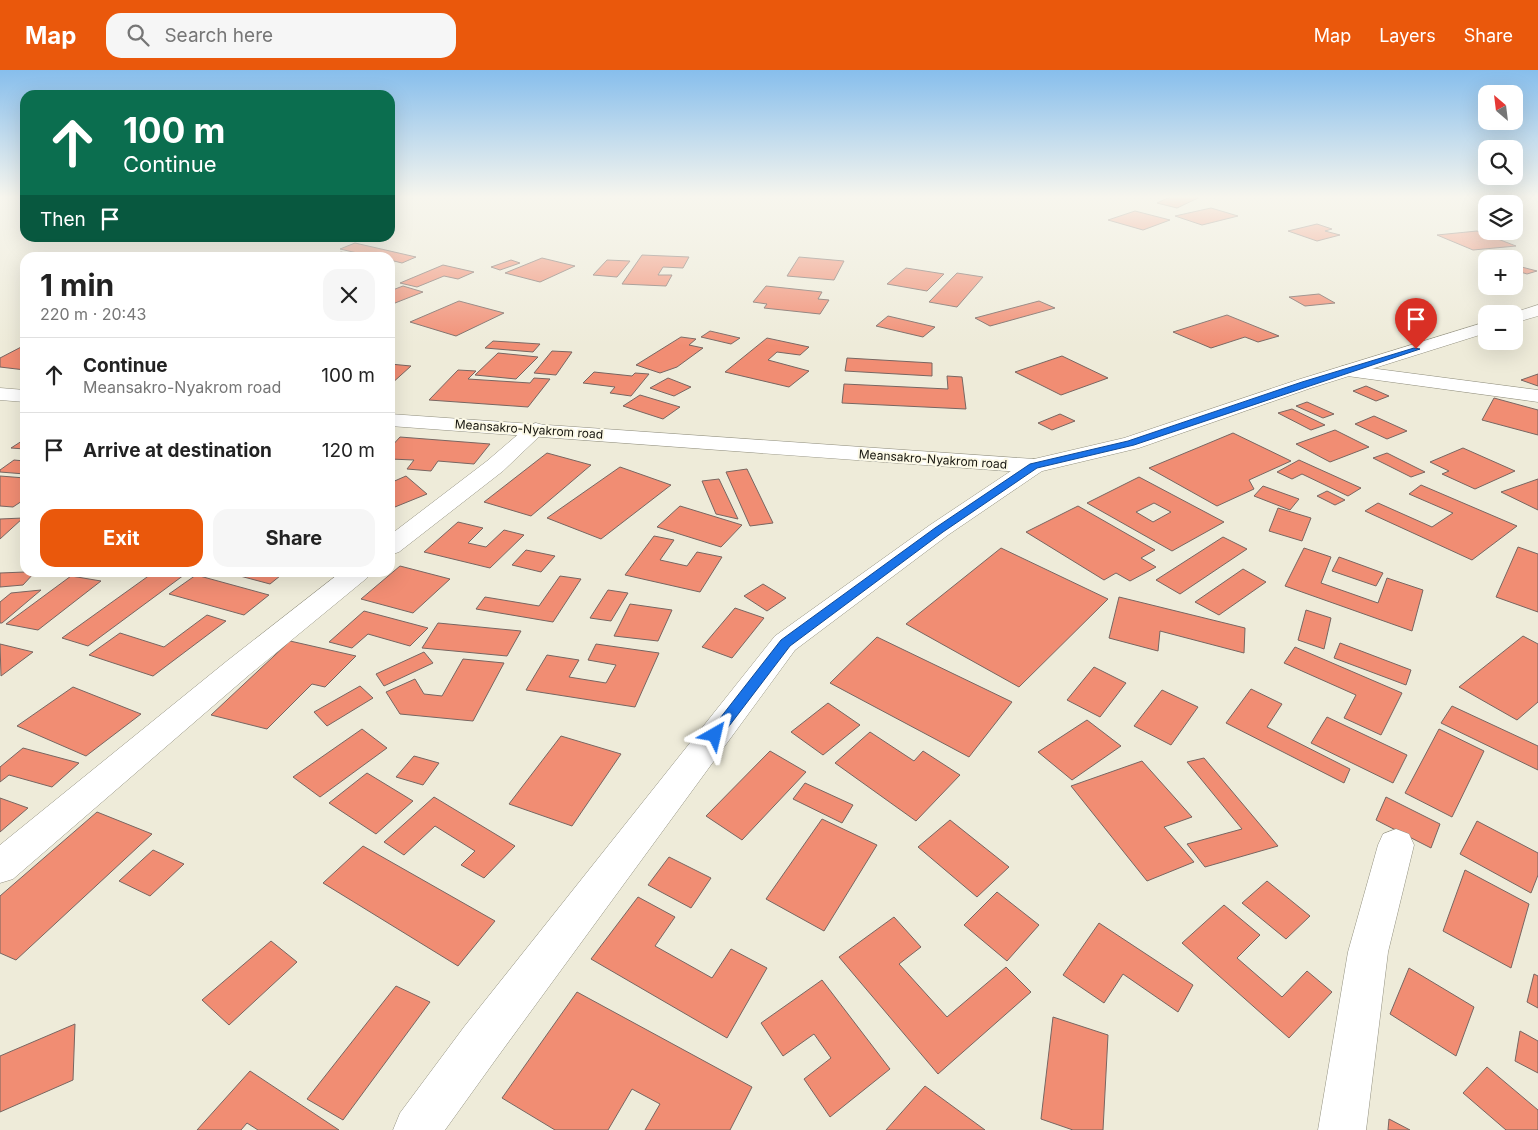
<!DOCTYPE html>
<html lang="en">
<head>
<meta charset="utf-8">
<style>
  :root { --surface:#fff; --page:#f6f6f6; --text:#222; --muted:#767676; --line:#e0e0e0; --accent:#ea580c }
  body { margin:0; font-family:Inter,sans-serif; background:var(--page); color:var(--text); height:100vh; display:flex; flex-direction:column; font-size:19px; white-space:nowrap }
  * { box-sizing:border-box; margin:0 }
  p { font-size:16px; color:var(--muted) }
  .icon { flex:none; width:28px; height:28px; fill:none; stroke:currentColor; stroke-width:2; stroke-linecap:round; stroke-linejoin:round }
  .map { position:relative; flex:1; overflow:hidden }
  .sheet { position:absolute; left:20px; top:182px; width:375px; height:325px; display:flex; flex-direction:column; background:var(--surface); border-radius:15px; box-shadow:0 5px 20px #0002 }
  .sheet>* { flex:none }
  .top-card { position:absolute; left:20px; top:20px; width:375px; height:152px; border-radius:15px; box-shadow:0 5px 20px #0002; background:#0b6e4f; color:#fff; overflow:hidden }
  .needle { width:32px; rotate:332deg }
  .tools { position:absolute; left:1478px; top:15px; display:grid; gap:10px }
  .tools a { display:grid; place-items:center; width:45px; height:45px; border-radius:10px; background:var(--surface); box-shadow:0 5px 20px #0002; font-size:25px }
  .pin { position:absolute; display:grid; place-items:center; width:42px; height:42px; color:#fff; margin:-51px -21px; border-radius:50% 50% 50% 0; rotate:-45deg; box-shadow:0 0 5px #0007 }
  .pin .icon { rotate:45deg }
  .me { position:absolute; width:55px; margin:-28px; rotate:37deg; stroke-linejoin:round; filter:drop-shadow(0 0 4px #0008) }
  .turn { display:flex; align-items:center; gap:18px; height:105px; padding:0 20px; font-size:22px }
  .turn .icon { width:65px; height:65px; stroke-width:2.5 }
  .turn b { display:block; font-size:35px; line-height:42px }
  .then { display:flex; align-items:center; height:48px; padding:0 20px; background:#0003; gap:10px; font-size:19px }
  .round { display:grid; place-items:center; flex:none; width:52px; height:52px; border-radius:15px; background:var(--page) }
  .summary { display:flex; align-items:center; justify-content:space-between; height:85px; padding:0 20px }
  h1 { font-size:30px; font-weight:700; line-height:38px }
  .cta { display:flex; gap:10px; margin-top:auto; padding:10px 20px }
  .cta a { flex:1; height:58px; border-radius:15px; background:var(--accent); color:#fff; font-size:20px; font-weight:700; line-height:58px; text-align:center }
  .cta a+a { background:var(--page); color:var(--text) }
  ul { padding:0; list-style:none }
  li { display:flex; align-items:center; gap:15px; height:75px; padding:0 20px; border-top:1px solid var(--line) }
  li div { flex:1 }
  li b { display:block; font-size:19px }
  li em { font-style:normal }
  header { display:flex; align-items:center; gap:30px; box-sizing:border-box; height:70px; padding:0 25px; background:var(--accent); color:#fff }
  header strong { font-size:24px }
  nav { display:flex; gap:28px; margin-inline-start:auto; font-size:18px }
  .search { width:350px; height:45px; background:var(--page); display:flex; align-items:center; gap:12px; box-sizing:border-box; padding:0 18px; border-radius:15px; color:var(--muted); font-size:19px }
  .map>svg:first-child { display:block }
  .building { fill:#f18d73; stroke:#786661; fill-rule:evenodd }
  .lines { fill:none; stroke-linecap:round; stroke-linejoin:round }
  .minor-casing { stroke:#939180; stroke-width:1 }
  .secondary-casing { stroke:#939180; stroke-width:1 }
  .minor { fill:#fff; fill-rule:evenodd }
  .secondary { fill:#fff; fill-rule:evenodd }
  .route { fill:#1a73e8; stroke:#114b97 }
  .labels { text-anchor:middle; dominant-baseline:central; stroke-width:4; stroke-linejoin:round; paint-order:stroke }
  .far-street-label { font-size:12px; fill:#14130d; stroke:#fcf9e6 }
</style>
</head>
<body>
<header>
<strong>Map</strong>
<div class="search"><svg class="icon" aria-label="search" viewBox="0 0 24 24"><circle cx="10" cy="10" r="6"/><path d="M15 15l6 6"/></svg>Search here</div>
<nav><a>Map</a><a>Layers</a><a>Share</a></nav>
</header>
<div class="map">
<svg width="1538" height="1060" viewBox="0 0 1538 1060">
  <rect width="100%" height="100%" fill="#eeebd9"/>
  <!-- building -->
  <g class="building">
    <path d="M1170 127H1193L1198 128 1177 138 1157 133Z"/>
    <path d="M1211 138 1238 146 1202 155 1175 146Z"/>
    <path d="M1135 141 1170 150 1143 160 1108 150Z"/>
    <path d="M1317 154 1332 159 1325 161 1340 165 1317 171 1288 161Z"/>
    <path d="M1477 161 1516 176 1473 180 1437 165Z"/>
    <path d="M355 173 416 187 402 193 390 190V188H379L340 179Z"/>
    <path d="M341 182 365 188H328Z"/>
    <path d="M642 185 689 187 683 198 663 197 658 205H672L666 216 622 214Z"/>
    <path d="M799 187 844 191 834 210 787 206Z"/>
    <path d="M542 188 575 196 540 212 505 203Z"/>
    <path d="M511 190 520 193 500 200 491 197Z"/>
    <path d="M607 190 630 191 617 207 593 205Z"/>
    <path d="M443 195 474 202 458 209 444 206 417 217 400 213Z"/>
    <path d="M1514 195 1537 201 1527 204 1514 200Z"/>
    <path d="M906 198 944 204 927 221 887 214Z"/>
    <path d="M957 203 983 207 957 237 929 232Z"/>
    <path d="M403 216 423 222 390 235V221Z"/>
    <path d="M766 216 822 222 818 229 829 230 820 244 764 238 767 234 753 232Z"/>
    <path d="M1319 224 1335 233 1305 236 1289 227Z"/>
    <path d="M459 231 504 243 456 266 410 252Z"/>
    <path d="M1039 231 1055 238 990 256 975 248Z"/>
    <path d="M1227 245 1279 266 1258 272 1245 267 1211 278 1173 262Z"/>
    <path d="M888 246 935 257 923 267 876 256Z"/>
    <path d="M710 261 740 268 731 274 701 267Z"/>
    <path d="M681 267 696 269 689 275 703 278 677 297 660 303 636 295Z"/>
    <path d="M767 268 809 277 800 285 777 282 768 290 809 301 789 317 725 302Z"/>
    <path d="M493 271 540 274 533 282 485 278Z"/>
    <path d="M25 275V300L0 297V288Z"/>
    <path d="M552 281 572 282 556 305 534 303Z"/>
    <path d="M498 283 538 287 516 309 475 305Z"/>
    <path d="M1062 286 1108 308 1061 325 1015 302Z"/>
    <path d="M847 288 932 293V306L845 301Z"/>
    <path d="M390 294 411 296 390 315Z"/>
    <path d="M458 300 476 301 468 309 530 313 534 308 550 309 528 337 429 330Z"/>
    <path d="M594 302 632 306 635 303 649 304 631 326 610 323 615 317 583 313Z"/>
    <path d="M1538 304V316L1521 310Z"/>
    <path d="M947 306 962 307 966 339 842 333 844 314 948 319Z"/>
    <path d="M668 308 691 317 674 326 650 318Z"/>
    <path d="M1366 316 1389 326 1376 331 1353 321Z"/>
    <path d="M640 325 680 337 663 349 623 336Z"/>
    <path d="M1494 328 1538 340V365L1482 350Z"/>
    <path d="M1307 332 1334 344 1323 348 1296 336Z"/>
    <path d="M1292 339 1325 355 1311 360 1278 343Z"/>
    <path d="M1060 344 1075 351 1052 360 1038 353Z"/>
    <path d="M1374 346 1407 361 1387 369 1355 354Z"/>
    <path d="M1335 360 1369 377 1330 392 1296 374Z"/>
    <path d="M1233 363 1291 391 1249 410 1254 419 1217 436 1149 398Z"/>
    <path d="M400 367 490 374 474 394 438 391 431 401 407 399 414 390 390 389V378Z"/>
    <path d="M25 369V379L11 378Z"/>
    <path d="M1463 378 1515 401 1475 419 1442 404 1449 401 1430 392Z"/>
    <path d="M547 383 591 395 531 446 484 432Z"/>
    <path d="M1387 383 1425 402 1411 407 1373 388Z"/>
    <path d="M14 390 25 391V404L0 402V400Z"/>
    <path d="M1299 390 1361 418 1348 426 1302 404 1292 409 1277 402Z"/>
    <path d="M620 397 671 415 601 469 547 448Z"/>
    <path d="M747 399 773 453 750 456 726 402Z"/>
    <path d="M0 406 25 408V429L13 437 0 436Z"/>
    <path d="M406 406 427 424 390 439V413Z"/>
    <path d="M1139 407 1224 452 1172 481 1087 433ZM1154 433 1171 442 1153 452 1136 442Z"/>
    <path d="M719 409 738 449 716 444 702 411Z"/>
    <path d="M1538 409V440L1501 422Z"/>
    <path d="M1421 415 1517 456 1472 490 1365 441 1378 433 1432 457 1453 443 1409 424Z"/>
    <path d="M1263 416 1299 429 1290 440 1254 426Z"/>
    <path d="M1327 421 1345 430 1335 435 1317 426Z"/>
    <path d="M680 436 742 455 721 477 657 457Z"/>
    <path d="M1078 436 1155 480 1141 488 1156 497 1130 511 1116 503 1104 510 1026 462Z"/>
    <path d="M1278 438 1311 448 1302 471 1269 461Z"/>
    <path d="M23 448 0 469V449Z"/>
    <path d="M458 452 483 458 468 473 486 477 504 460 524 465 490 498 424 482Z"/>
    <path d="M654 466 674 470 660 490 687 496 697 482 722 487 700 522 625 505Z"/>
    <path d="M1223 467 1247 479 1180 524 1156 510Z"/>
    <path d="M1518 477 1538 484V542L1496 527Z"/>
    <path d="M1001 478 1108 529 1019 617 906 554Z"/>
    <path d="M1304 478 1331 487 1321 513 1378 533 1387 508 1423 520 1412 561 1285 516Z"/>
    <path d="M526 480 555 486 541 502 512 495Z"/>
    <path d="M1339 487 1383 503 1376 516 1332 501Z"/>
    <path d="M400 496 450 509 413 543 361 529Z"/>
    <path d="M1243 499 1266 512 1219 545 1195 532Z"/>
    <path d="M25 502H35L23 515 0 517V503Z"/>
    <path d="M154 502H172L184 505 88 576 62 568Z"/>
    <path d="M225 502H285L270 514Z"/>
    <path d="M196 505 269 525 244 545 169 524Z"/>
    <path d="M71 506 101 511 38 560 6 554Z"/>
    <path d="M560 506 581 509 553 552 476 539 485 527 539 536Z"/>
    <path d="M763 514 786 528 767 541 744 526Z"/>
    <path d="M41 520 2 553H0V532L11 523Z"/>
    <path d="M608 520 628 523 611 551 590 548Z"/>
    <path d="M1119 527 1245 558 1244 583 1160 561 1158 581 1109 568Z"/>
    <path d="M630 534 672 540 658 571 614 566Z"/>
    <path d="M735 538 764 548 732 588 702 577Z"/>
    <path d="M1306 540 1331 548 1324 579 1298 570Z"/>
    <path d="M364 541 428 558 410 576 368 564 352 578 329 572Z"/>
    <path d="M207 545 226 551 153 606 89 585 120 563 164 577Z"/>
    <path d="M438 553 521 561 507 586 422 578Z"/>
    <path d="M1523 566 1538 574V632L1517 650 1459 617Z"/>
    <path d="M877 567 1012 632 969 687 830 613Z"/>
    <path d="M290 571 356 586 325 617 312 614 267 659 211 645Z"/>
    <path d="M1340 573 1411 600 1406 615 1334 588Z"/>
    <path d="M0 574 33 582 1 606Z"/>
    <path d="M596 574 659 583 635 637 526 620 547 585 579 590 569 607 606 613 616 595 588 590Z"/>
    <path d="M1295 577 1402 623 1381 665 1344 648 1356 625 1284 593Z"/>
    <path d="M424 582 433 593 384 616 376 604Z"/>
    <path d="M463 589 504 593 473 651 400 644 386 622 415 609 424 624 442 626Z"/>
    <path d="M1094 597 1126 613 1100 647 1067 630Z"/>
    <path d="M360 616 373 628 327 656 314 642Z"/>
    <path d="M73 617 141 644 86 686 17 656Z"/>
    <path d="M1251 619 1282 634 1267 657 1350 699 1344 713 1226 653Z"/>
    <path d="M1162 620 1198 637 1171 675 1134 656Z"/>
    <path d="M828 633 860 655 823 685 791 662Z"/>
    <path d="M1452 636 1538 676V700L1441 653Z"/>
    <path d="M1327 647 1407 685 1393 713 1311 673Z"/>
    <path d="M1087 650 1121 676 1072 710 1038 682Z"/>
    <path d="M362 659 387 678 320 727 293 707Z"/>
    <path d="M1439 659 1484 681 1452 747 1405 723Z"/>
    <path d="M870 662 914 691 923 681 960 705 916 751 835 693Z"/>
    <path d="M561 666 621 684 572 756 509 734Z"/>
    <path d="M23 678 79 693 52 717 9 705 0 712V697Z"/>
    <path d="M770 681 806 702 742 770 706 746Z"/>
    <path d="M414 686 439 693 423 715 396 707Z"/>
    <path d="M1204 688 1278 776 1205 797 1187 774 1242 759 1187 692Z"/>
    <path d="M1142 691 1192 747 1164 757 1194 792 1147 811 1071 716Z"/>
    <path d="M367 703 413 731 376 764 329 733Z"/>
    <path d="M805 713 853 735 842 753 793 729Z"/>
    <path d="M434 727 515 776 484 808 461 795 475 781 435 756 404 785 384 772Z"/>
    <path d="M1386 727 1440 754 1431 778 1376 750Z"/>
    <path d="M0 728 28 738 0 762Z"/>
    <path d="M97 742 152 764 16 890 0 883V826Z"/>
    <path d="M822 749 877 775 824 861 766 829Z"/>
    <path d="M950 750 1009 797 977 827 918 777Z"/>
    <path d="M1477 751 1538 783V805L1531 823 1460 784Z"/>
    <path d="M363 776 495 851 458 896 323 813Z"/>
    <path d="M153 780 184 794 150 826 119 811Z"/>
    <path d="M669 787 711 808 691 838 648 815Z"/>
    <path d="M1465 800 1529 834 1511 898 1443 861Z"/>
    <path d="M1267 811 1310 846 1286 869 1242 833Z"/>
    <path d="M997 822 1039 855 1007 891 964 855Z"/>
    <path d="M638 827 675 847 655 876 712 908 731 879 767 898 727 968 591 889Z"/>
    <path d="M1224 835 1260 865 1237 888 1282 927 1307 901 1332 922 1289 968 1182 873Z"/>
    <path d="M894 847 921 877 899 894 947 947 1006 897 1031 922 938 1004 839 887Z"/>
    <path d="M1099 853 1193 915 1178 942 1123 904 1104 933 1063 905Z"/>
    <path d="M271 871 297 892 229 955 202 930Z"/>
    <path d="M1409 898 1474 937 1456 986 1390 944Z"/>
    <path d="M1534 904 1538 906V938L1527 932Z"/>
    <path d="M822 910 890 999 830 1047 804 1009 831 988 814 964 783 986 761 953Z"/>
    <path d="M396 916 430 932 343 1050 307 1029Z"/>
    <path d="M577 922 752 1017 730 1060H645L660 1034 632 1019 608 1060H555L502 1028Z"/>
    <path d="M1053 947 1108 965 1103 1060H1073L1041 1049Z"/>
    <path d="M75 954 73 1010 0 1042V986Z"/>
    <path d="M1520 961 1538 971V1003L1515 991Z"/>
    <path d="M1487 997 1538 1040V1060H1506L1463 1023Z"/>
    <path d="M250 1001 339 1060H258L247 1053 241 1060H197Z"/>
    <path d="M925 1016 985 1060H886Z"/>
    <path d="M1389 1049 1410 1060H1388Z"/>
  </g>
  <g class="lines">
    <defs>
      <g id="minor">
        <path d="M1347 295 1538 320V332L1340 305 1337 301 1340 297Z"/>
        <path d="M536 353 543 355 547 359 503 401 399 482 390 485V465L487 391 529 355Z"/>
        <path d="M1034 389 1042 391 1045 396 1042 401 948 465 795 580 496 989 445 1060H393L400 1043 464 957 775 566 930 455 1026 391Z"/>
        <path d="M341 502H371L367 508 249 605 13 809 0 813V775L227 591Z"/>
        <path d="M1396 759 1409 764 1414 775 1388 882 1366 1060H1318L1348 882 1378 775 1383 764Z"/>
      </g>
      <g id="secondary">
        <path d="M1538 235V246L1514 253V244H1510Z"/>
        <path d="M1486 252V263L1311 318 1139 378 1034 403 390 356V344L1034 389 1124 368 1297 310Z"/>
        <path d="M0 318 25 320V332L0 330Z"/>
      </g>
    </defs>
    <!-- minor casing -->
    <use href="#minor" class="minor-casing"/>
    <!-- secondary casing -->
    <use href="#secondary" class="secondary-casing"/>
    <!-- minor -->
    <use href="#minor" class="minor"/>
    <!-- secondary -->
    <use href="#secondary" class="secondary"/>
  </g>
  <!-- sky -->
  <linearGradient id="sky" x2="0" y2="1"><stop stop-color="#87beec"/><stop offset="0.46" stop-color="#f7f6ee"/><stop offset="1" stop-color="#f7f6ee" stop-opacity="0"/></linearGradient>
  <rect width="1538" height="276" fill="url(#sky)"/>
  <!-- route -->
  <path class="route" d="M1414 278 1420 279 1134 375 1037 398 943 462 790 576 720 668H710L708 665 710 661 781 570 935 458 1030 394 1128 371 1302 312Z"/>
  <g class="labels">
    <!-- far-street labels -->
    <g class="far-street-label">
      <text transform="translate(529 359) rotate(4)">Meansakro-Nyakrom road</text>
      <text transform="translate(933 389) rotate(4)">Meansakro-Nyakrom road</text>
    </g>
  </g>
</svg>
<div class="tools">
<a><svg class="needle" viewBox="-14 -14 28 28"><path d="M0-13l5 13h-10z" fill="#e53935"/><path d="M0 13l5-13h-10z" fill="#767676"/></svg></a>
<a><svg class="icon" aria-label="search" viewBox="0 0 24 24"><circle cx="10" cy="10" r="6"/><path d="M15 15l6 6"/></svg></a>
<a><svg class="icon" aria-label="layers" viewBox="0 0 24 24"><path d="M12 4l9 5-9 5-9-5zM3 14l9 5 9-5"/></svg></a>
<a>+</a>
<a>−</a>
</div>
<div class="pin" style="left:1416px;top:279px;background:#d93025"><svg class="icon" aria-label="arrive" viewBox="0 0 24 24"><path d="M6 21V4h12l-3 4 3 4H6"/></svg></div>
<svg class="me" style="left:715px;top:665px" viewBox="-20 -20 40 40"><path d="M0-17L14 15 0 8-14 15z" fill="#1a73e8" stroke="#fff" stroke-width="4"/></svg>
<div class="top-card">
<div class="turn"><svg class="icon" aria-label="ahead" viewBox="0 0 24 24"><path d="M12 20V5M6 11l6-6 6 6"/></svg><div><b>100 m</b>Continue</div></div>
<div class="then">Then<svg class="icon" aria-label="arrive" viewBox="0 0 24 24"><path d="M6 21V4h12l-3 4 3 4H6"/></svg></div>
</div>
<section class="sheet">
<div class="summary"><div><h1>1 min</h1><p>220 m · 20:43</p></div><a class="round"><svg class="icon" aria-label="close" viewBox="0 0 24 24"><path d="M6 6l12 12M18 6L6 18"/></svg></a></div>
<ul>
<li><svg class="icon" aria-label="ahead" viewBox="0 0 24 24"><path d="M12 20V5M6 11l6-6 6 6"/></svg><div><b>Continue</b><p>Meansakro-Nyakrom road</p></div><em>100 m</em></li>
<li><svg class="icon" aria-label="arrive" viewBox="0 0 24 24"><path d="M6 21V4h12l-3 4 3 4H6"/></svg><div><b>Arrive at destination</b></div><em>120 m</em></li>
</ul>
<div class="cta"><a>Exit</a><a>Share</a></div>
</section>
</div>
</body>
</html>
